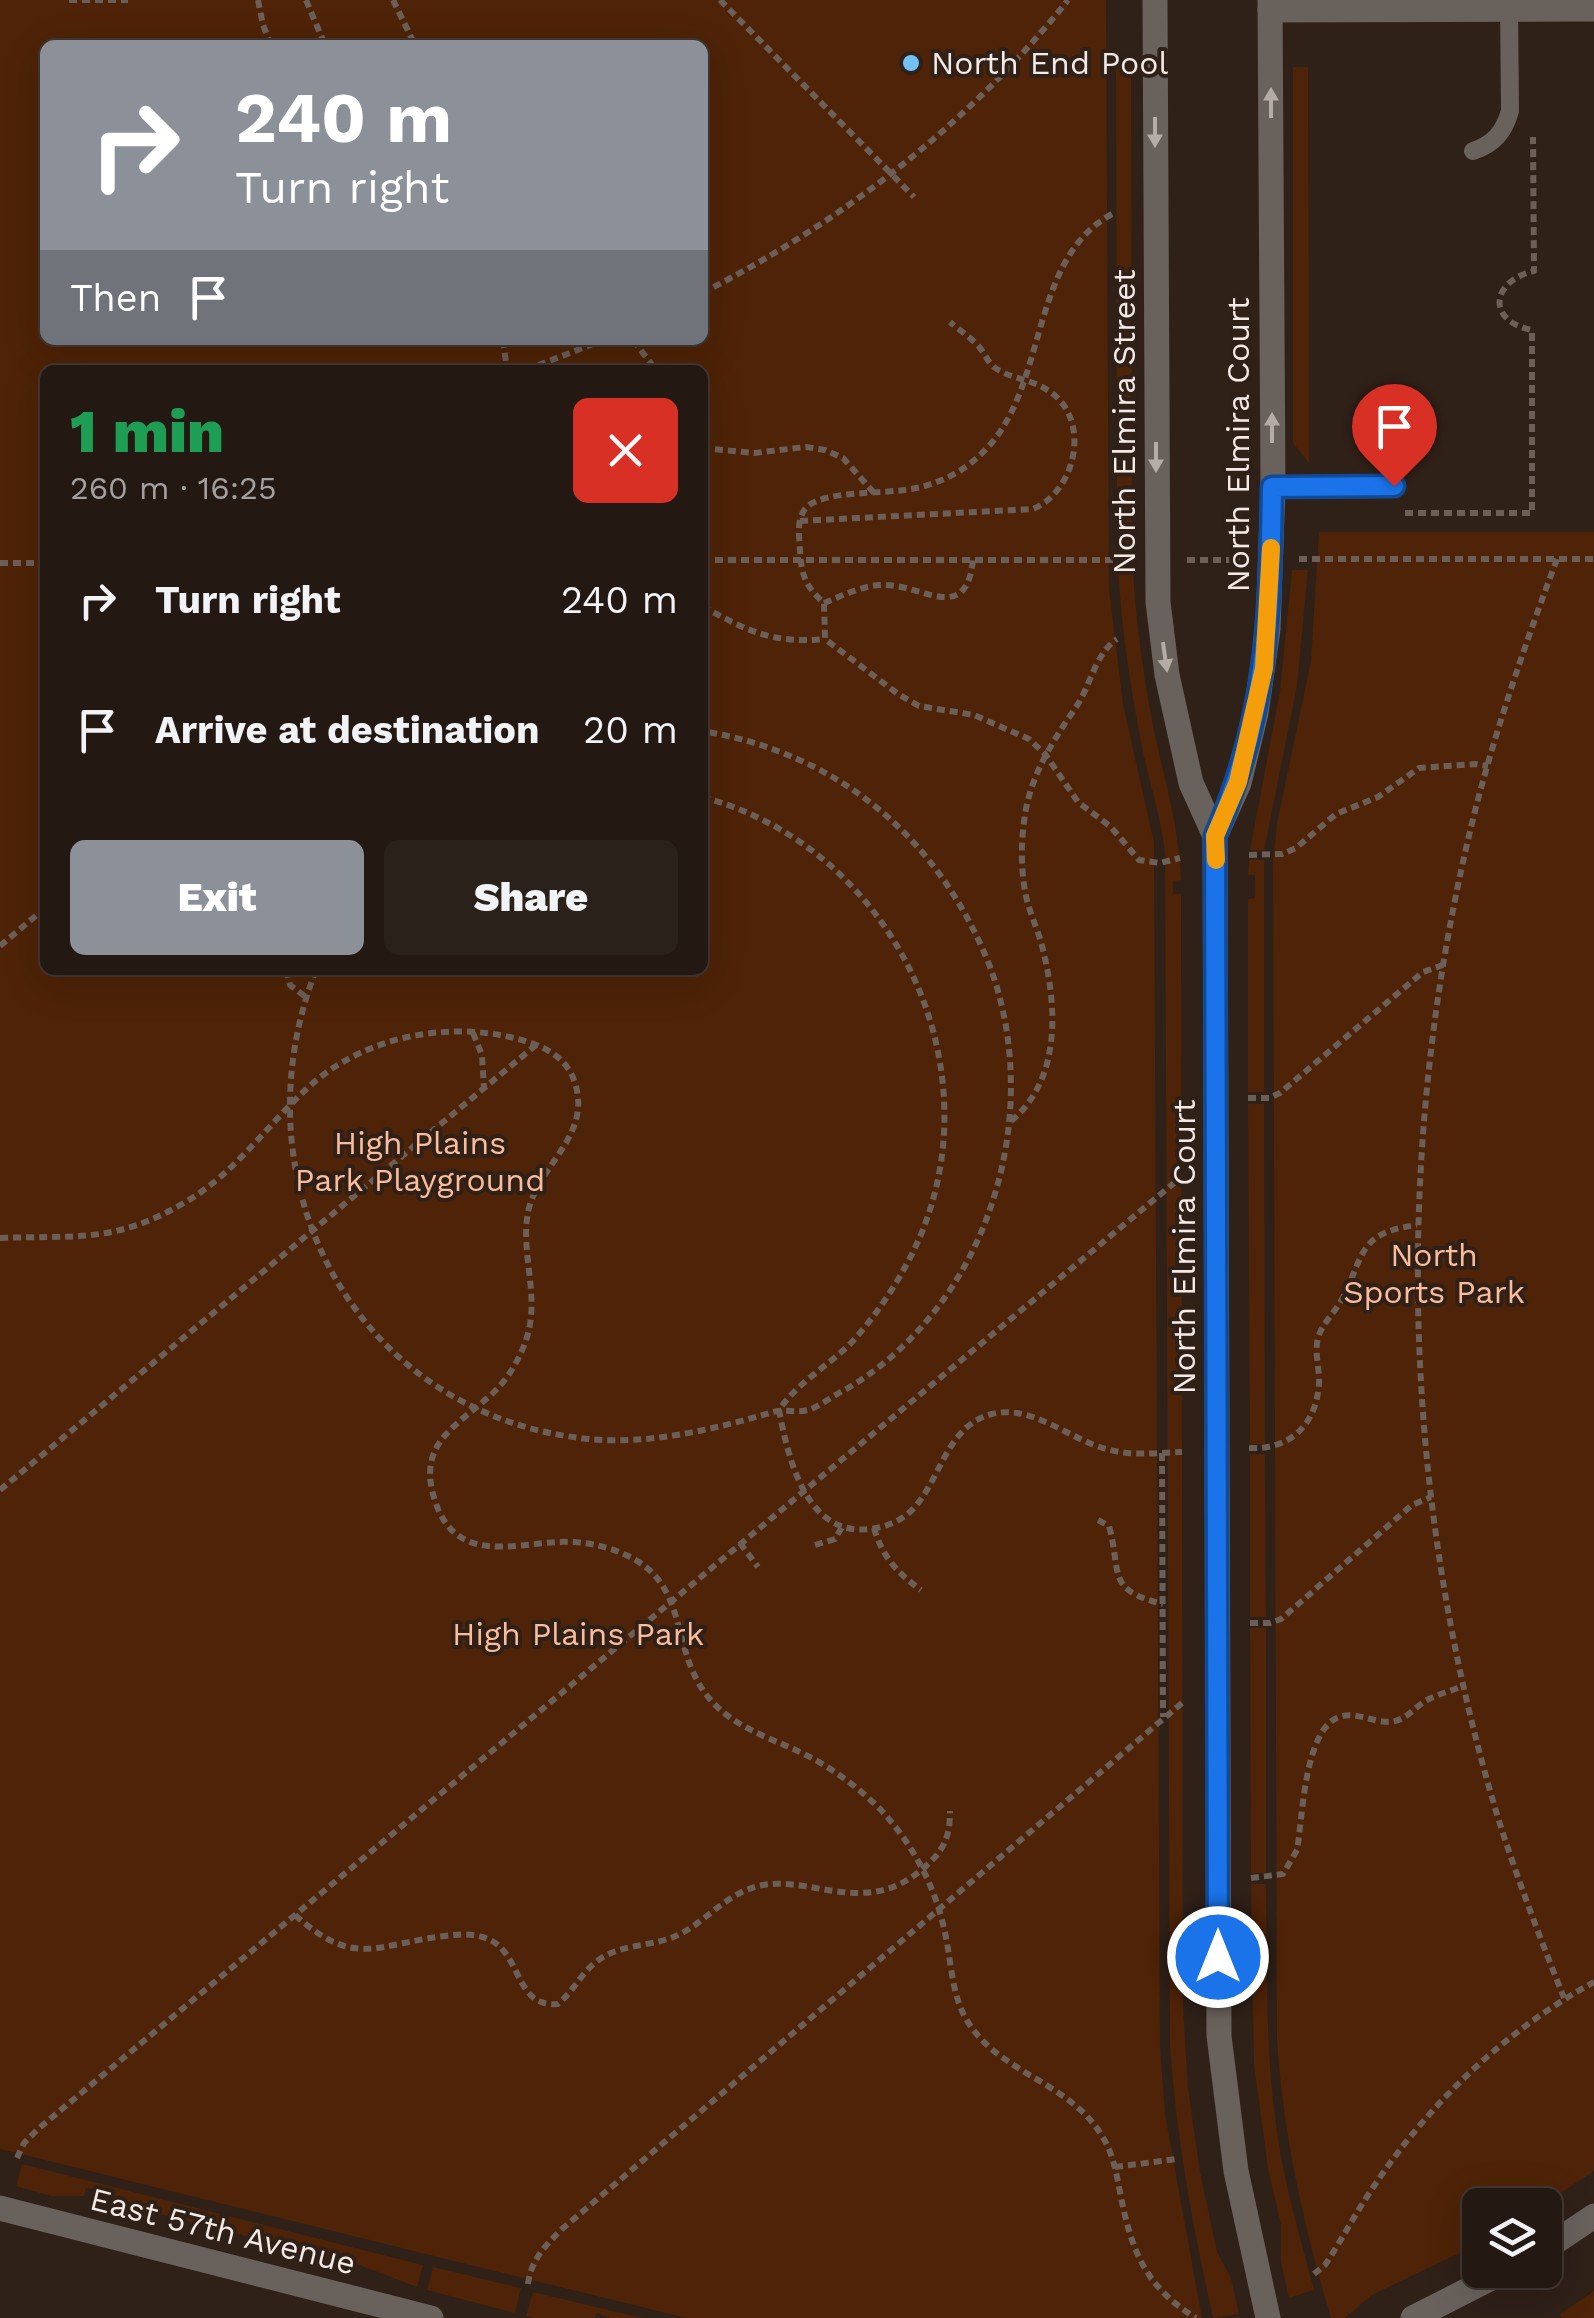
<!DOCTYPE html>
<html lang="en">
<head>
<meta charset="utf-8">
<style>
  :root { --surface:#231812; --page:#2b211b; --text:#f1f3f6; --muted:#a3a09f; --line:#403732; --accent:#8c9099 }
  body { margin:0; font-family:"Work Sans",sans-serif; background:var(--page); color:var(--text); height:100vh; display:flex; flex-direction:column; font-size:38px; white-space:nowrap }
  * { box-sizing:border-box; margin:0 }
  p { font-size:32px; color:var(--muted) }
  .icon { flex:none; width:55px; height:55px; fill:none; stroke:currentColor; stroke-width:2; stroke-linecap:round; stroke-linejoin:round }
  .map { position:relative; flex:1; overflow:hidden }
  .sheet { position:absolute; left:40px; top:365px; width:668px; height:610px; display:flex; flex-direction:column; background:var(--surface); border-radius:15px; box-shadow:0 10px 40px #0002,0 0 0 2px var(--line) }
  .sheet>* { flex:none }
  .banner { position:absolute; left:40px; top:40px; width:668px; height:305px; border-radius:15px; box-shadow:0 10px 40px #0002,0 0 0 2px var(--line); background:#8c9099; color:#fff; overflow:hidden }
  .buttons { position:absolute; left:1462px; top:2188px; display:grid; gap:20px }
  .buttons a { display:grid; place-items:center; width:100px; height:100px; border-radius:15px; background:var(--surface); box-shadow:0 10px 40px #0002,0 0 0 2px var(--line); font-size:50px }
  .pin { position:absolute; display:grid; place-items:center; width:85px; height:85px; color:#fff; margin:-102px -42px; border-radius:50% 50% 50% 0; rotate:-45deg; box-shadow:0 0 10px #0007 }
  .pin .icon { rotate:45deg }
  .me { position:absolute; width:110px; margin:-55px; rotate:0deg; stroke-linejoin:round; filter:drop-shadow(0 0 8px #0008) }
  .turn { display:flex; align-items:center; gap:35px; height:210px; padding:0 30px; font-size:45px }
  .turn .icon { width:130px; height:130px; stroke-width:2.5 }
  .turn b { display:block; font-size:70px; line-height:85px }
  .then { display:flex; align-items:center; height:95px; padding:0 30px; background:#0003; gap:20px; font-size:38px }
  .round { display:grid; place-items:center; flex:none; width:105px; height:105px; border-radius:15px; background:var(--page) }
  .summary { display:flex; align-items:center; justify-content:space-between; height:170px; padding:0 30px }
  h1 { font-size:60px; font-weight:800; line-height:75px; color:#1e9e55 }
  .primary-button { display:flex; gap:20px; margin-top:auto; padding:20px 30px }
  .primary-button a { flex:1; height:115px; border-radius:15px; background:var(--accent); color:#fff; font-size:40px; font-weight:800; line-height:115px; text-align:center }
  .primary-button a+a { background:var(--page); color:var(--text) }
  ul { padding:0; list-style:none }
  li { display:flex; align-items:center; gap:30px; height:130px; padding:0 30px }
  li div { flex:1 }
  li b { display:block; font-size:38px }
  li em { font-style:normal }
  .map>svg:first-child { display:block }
  .green { fill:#4e2307; fill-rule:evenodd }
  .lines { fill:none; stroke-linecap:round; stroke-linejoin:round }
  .path { stroke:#6c5f58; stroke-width:6; stroke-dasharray:8 5; stroke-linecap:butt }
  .lane { stroke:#69615c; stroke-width:18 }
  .street { stroke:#69615c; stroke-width:25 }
  .oneway { fill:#b6aca7 }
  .route-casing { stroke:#114b97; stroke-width:25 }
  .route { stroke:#1a73e8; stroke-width:18 }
  .slow { stroke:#f59e0b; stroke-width:18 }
  .poi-dot { fill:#71c1f5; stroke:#2f2018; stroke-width:4 }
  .labels { text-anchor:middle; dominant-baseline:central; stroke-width:8; stroke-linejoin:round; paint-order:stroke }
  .poi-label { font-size:32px; fill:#f5eae5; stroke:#2f2018; text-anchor:start }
  .street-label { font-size:32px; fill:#f5eae5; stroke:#2f2018 }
  .park-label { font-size:32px; fill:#fcbc9a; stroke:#2f2018 }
</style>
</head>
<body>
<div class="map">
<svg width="1594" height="2318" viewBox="0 0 1594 2318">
  <rect width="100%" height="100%" fill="#2f2018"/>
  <!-- green -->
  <g class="green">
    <path d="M0 0H1106L1109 589 1123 704 1154 843 1160 2046 1165 2114 1202 2318H686L0 2149ZM45 45H702V340H45ZM45 370H702V970H45Z"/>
    <path d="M1116 67H1131L1132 549H1117Z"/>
    <path d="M1293 67H1308L1309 463 1293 443Z"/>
    <path d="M1319 532H1594V2171L1543 2205H1480V2243L1372 2295 1345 2318H1331C1304 2227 1283 2135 1277 2040L1273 861 1277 823 1311 661Z"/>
    <path d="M1118 570H1133C1136 622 1143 674 1153 726 1164 778 1179 826 1181 880L1173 881V894H1181L1183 2006 1188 2088 1200 2172 1217 2252 1231 2278 1239 2314 1213 2318C1193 2228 1176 2137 1170 2045L1165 853C1161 816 1149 783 1142 747 1130 688 1122 630 1118 570Z"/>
    <path d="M1292 570H1308L1297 686 1264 851 1250 850 1280 691Z"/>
    <path d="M1249 860H1264V1092H1248V899L1255 898V875H1248Z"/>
    <path d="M1248 1104H1264L1265 1444H1250Z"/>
    <path d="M1250 1454H1265L1266 1617H1250Z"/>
    <path d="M1250 1628H1266V1873H1251Z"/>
    <path d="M1251 1884H1266C1267 1965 1265 2045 1276 2124 1283 2181 1300 2236 1314 2290L1289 2298 1281 2262V2225L1268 2168 1254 2065Z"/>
    <path d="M22 2164 423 2265 417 2287 359 2265 96 2198 97 2190 86 2188 84 2196H51L16 2186Z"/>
    <path d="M433 2267 521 2288 515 2313 427 2290Z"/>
    <path d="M1594 2291V2318H1562L1560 2314Z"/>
    <path d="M533 2292 642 2318H609L597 2313 595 2318H536L526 2316Z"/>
  </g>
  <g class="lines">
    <!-- path -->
    <g class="path">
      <path d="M69 0H128"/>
      <path d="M258 0 263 25 271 45"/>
      <path d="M306 0 325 45"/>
      <path d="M393 0 415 45"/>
      <path d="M720 0 914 197"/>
      <path d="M1112 214C1026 261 1050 393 979 456 961 473 936 485 911 489 887 494 824 490 807 507 796 517 799 536 800 550 801 575 806 587 824 603L825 639 898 694 919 706 974 715 1029 739 1045 754 1078 802 1111 827 1139 860 1160 863 1180 858"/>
      <path d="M702 293C842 222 970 123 1068 0"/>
      <path d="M503 340 507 370"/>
      <path d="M633 340 656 370"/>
      <path d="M526 370 603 340"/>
      <path d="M702 448 754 453 806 447 825 450 843 458 875 494"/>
      <path d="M1405 513H1532V330C1486 321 1491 281 1534 271L1533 137"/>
      <path d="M800 521 1033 509C1078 490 1093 414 1044 388 1029 379 1008 378 994 367 987 361 985 354 980 348 972 338 959 330 950 322"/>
      <path d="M1299 559H1594"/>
      <path d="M1557 559C1526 642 1497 725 1475 811 1392 1142 1399 1493 1499 1821 1518 1881 1541 1940 1564 1998"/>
      <path d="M702 560H1126"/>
      <path d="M1187 560H1240"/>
      <path d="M0 563H45"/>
      <path d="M824 603C844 595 865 584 886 585 925 586 966 624 973 560"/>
      <path d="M702 606C747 631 773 644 825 639"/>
      <path d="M702 797C896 848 1003 1075 911 1256 895 1287 875 1317 851 1343 827 1367 798 1382 779 1410 788 1458 806 1537 870 1529 885 1527 899 1522 911 1511 941 1482 945 1426 992 1414 1032 1404 1069 1439 1106 1449 1130 1456 1156 1453 1182 1452"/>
      <path d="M1249 855 1282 854 1296 848 1336 814 1378 797 1419 768 1475 764 1488 766"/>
      <path d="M0 946 45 908"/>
      <path d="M286 970 290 985 306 997"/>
      <path d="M316 970C233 1182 355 1416 589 1439 650 1445 715 1429 773 1412 784 1409 797 1413 808 1410 818 1407 830 1398 839 1393 912 1354 967 1281 992 1203 1018 1125 1018 1036 987 959 935 835 837 753 702 731"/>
      <path d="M473 1033 482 1055 484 1088"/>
      <path d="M1248 1098H1269L1280 1093 1423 972 1443 965"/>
      <path d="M1011 1121C1063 1078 1057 1002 1041 942 1036 925 1028 909 1025 891 1021 868 1021 844 1024 822 1029 776 1053 741 1078 704 1091 683 1096 653 1117 639"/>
      <path d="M0 1238C74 1235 113 1244 182 1204 236 1174 267 1124 312 1084 370 1033 461 1018 534 1044 553 1051 569 1063 575 1083 592 1136 538 1165 528 1212 520 1255 541 1297 526 1340 520 1358 509 1377 496 1390 458 1427 414 1441 436 1504 457 1562 510 1545 557 1542 581 1541 605 1545 626 1555 689 1584 670 1645 705 1693 730 1727 767 1736 804 1754 832 1768 858 1787 880 1809 912 1843 936 1887 945 1933 951 1959 951 1988 963 2013 992 2073 1068 2079 1102 2136 1113 2153 1116 2172 1120 2192 1131 2249 1144 2286 1196 2318"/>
      <path d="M1249 1448C1289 1450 1316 1426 1319 1384 1320 1369 1314 1353 1318 1338 1322 1323 1335 1313 1342 1299 1365 1255 1357 1233 1417 1225"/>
      <path d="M1162 1453 1163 1717"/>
      <path d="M0 1490 536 1045"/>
      <path d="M1098 1520 1109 1526C1122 1573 1105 1590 1163 1604"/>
      <path d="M874 1528C882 1556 897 1573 921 1590"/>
      <path d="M740 1543 758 1567"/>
      <path d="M815 1545 835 1539 842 1527"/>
      <path d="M1250 1623H1270L1281 1619 1412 1505 1431 1497"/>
      <path d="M1251 1878 1283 1874 1297 1850C1303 1817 1304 1725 1342 1716 1360 1712 1377 1725 1395 1721 1408 1718 1416 1706 1427 1700 1438 1694 1451 1691 1463 1686"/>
      <path d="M295 1915C355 1969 376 1944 445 1936 460 1934 476 1933 490 1940 522 1955 515 2008 558 2004 574 1991 582 1971 600 1959 623 1943 655 1947 680 1934 702 1923 720 1902 744 1891 801 1864 862 1926 927 1865 945 1849 950 1835 950 1811"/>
      <path d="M17 2158 24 2143 38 2129 1180 1178"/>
      <path d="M1115 2167 1177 2159"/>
      <path d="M1314 2274 1325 2265C1341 2241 1354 2216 1370 2192 1427 2105 1503 2032 1594 1982"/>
      <path d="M528 2284C531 2260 545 2246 562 2229L1182 1703"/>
    </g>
    <!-- lane -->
    <g class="lane">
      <path d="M1473 151C1494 144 1504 132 1510 111L1509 0"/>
      <path d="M1273 487 1394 486"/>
    </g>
    <!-- street -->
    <g class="street">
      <path d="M1155 0 1158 602 1167 675 1191 783 1215 836"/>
      <path d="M1270 10 1594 9"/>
      <path d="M0 2208 431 2318"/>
      <path d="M1545 2249 1594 2216"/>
      <path d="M1268 2318 1236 2171 1219 2036 1215 836 1239 783 1256 713 1268 629 1273 487 1270 0"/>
      <path d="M1413 2318 1507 2270"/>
    </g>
  </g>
  <!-- one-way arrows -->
  <defs><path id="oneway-solid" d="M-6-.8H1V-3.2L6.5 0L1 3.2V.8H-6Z" transform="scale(2.5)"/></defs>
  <g class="oneway">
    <use href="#oneway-solid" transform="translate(1271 103) rotate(-90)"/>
    <use href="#oneway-solid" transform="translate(1155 132) rotate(90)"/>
    <use href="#oneway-solid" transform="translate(1272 428) rotate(-90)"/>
    <use href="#oneway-solid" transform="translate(1156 457) rotate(90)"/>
    <use href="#oneway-solid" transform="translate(1165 657) rotate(82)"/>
  </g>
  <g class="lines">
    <defs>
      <path id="route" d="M1218 1957 1215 836C1268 715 1270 617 1272 487L1394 486"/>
    </defs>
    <!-- route casing -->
    <use href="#route" class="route-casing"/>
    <!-- route -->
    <use href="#route" class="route"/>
    <!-- slow -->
    <path class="slow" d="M1216 860 1215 836 1238 782 1264 668 1271 548"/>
  </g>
  <!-- markers -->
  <circle class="poi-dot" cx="911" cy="63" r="10"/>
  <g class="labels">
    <!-- poi labels -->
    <g class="poi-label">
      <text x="931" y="63">North End Pool</text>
    </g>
    <!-- street labels -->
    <g class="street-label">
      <text transform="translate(1124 422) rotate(-90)">North Elmira Street</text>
      <text transform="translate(1238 445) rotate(-90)">North Elmira Court</text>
      <text transform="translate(1184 1247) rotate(-90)">North Elmira Court</text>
      <text transform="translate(223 2231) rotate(14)">East 57th Avenue</text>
    </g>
    <!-- park labels -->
    <g class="park-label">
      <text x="420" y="1143">High Plains<tspan x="420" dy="37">Park Playground</tspan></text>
      <text x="1434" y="1255">North<tspan x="1434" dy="37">Sports Park</tspan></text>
      <text x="578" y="1634">High Plains Park</text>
    </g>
  </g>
</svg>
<div class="buttons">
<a><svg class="icon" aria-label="layers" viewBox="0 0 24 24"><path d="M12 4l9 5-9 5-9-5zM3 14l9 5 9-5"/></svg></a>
</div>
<div class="pin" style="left:1394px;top:486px;background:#d93025"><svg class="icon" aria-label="arrive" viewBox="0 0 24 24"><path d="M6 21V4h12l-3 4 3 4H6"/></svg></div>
<svg class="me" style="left:1218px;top:1957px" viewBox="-20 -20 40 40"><circle r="17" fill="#1a73e8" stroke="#fff" stroke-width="3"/><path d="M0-11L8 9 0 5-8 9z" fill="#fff"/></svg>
<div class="banner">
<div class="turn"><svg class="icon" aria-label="right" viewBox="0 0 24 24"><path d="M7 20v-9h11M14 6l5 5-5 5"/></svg><div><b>240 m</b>Turn right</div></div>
<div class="then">Then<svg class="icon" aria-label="arrive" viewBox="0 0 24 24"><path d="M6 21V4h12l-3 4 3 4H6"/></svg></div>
</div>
<section class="sheet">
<div class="summary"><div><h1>1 min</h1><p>260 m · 16:25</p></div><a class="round" style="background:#d93025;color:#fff"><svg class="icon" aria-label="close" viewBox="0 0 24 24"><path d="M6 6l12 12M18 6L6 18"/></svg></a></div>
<ul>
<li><svg class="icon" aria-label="right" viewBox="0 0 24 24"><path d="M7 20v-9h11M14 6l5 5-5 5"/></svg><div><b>Turn right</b></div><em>240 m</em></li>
<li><svg class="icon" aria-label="arrive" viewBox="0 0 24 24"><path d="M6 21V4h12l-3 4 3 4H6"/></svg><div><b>Arrive at destination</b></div><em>20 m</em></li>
</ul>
<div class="primary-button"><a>Exit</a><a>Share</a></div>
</section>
</div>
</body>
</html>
